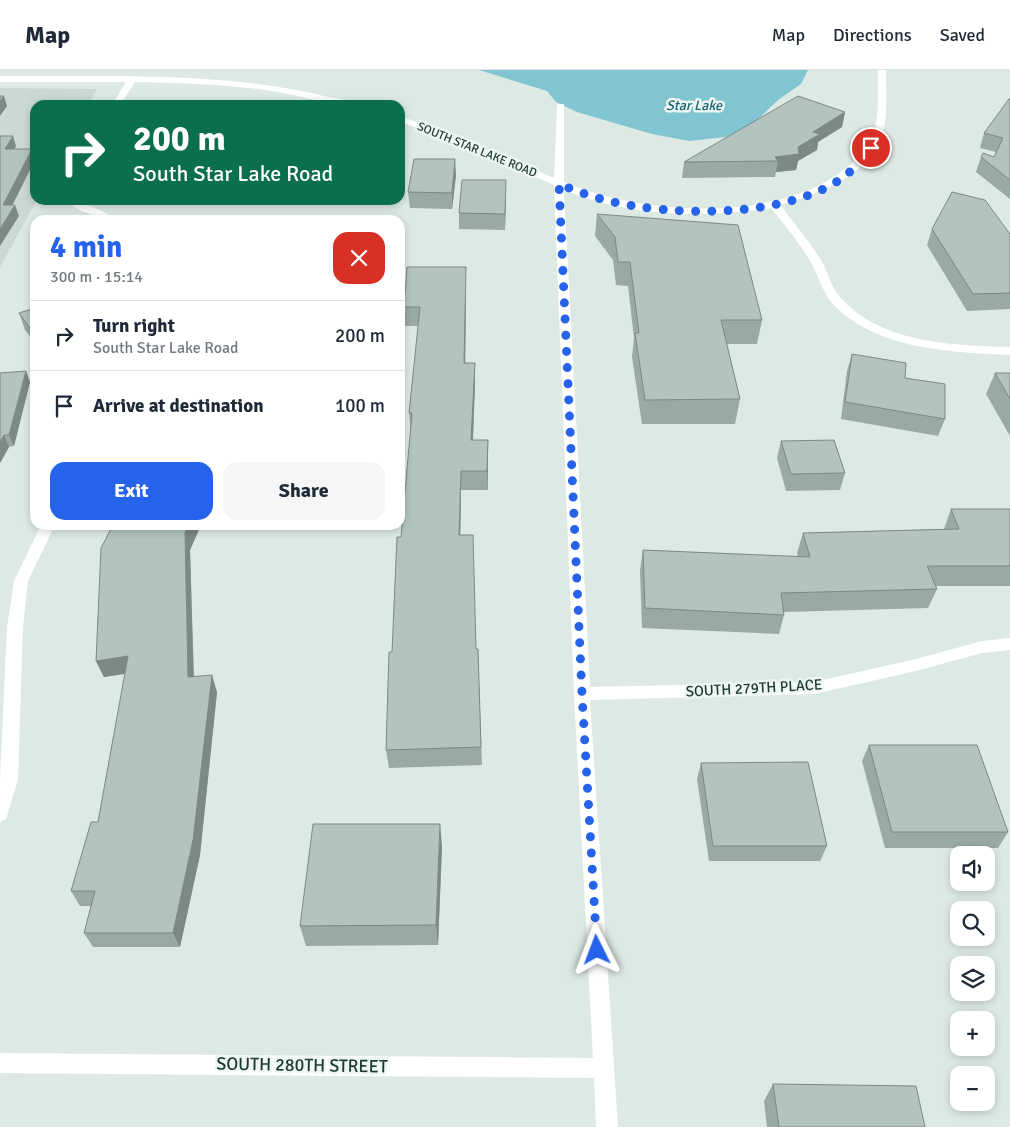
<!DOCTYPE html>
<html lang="en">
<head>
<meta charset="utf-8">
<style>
  :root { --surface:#fff; --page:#f6f6f7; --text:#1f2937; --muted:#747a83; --line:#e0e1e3; --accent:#2563eb }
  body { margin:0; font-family:Signika,sans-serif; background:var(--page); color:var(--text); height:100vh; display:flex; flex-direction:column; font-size:19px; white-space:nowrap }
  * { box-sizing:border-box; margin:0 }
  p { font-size:16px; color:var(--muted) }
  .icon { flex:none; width:28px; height:28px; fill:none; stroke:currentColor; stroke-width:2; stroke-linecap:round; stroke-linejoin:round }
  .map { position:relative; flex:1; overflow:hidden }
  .sheet { position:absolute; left:30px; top:145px; width:375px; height:315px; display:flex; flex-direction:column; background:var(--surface); border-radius:15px; box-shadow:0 2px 8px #0003 }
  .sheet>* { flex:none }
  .banner { position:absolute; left:30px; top:30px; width:375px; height:105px; border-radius:15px; box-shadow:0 2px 8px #0003; background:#0b6e4f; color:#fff; overflow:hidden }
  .controls { position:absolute; left:950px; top:776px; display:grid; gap:10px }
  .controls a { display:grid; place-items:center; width:45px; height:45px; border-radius:10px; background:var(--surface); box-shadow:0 2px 8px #0003; font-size:25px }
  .pin { position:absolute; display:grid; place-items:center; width:42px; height:42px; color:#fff; margin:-21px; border:2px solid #fff; border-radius:50%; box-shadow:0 1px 5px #0007 }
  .me { position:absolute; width:55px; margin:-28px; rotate:357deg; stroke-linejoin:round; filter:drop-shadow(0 0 4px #0008) }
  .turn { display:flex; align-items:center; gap:18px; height:105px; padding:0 20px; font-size:22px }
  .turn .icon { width:65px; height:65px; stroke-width:2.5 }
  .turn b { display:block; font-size:35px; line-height:42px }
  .round { display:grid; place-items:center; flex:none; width:52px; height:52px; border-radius:15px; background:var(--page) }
  .head { display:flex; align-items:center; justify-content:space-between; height:85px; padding:0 20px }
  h1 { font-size:30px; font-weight:700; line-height:38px; color:var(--accent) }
  .action { display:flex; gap:10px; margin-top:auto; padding:10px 20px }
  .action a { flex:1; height:58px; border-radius:15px; background:var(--accent); color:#fff; font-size:20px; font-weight:700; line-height:58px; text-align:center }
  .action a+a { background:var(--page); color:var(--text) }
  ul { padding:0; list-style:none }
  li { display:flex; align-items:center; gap:15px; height:70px; padding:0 20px; border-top:1px solid var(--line) }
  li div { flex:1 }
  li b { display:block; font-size:19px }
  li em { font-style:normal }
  header { display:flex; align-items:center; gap:30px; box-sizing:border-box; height:70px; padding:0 25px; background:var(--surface); border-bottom:1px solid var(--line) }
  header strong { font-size:24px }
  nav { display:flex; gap:28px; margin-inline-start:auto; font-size:18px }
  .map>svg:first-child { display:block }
  .built { fill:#cbd9d3 }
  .water { fill:#82c5d2 }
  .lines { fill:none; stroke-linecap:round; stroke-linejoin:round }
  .minor { fill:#fff; fill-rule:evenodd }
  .wall { fill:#99a9a3 }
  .shaded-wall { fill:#7d8984 }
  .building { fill:#b2c4bd; stroke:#7d8984 }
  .route { stroke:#2563eb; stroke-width:9; stroke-dasharray:0 16.2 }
  .labels { text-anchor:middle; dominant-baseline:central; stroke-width:5; stroke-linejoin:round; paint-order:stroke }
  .far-street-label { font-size:12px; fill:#1e3932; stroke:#edf6f2 }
  .far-water-label { font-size:14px; font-style:italic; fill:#186676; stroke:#edf6f2 }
  .street-label { font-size:15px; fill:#1e3932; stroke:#edf6f2 }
  .near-street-label { font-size:18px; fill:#1e3932; stroke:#edf6f2 }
</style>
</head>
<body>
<header>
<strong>Map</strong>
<nav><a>Map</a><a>Directions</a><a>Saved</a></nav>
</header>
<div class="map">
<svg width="1010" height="1057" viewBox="0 0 1010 1057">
  <rect width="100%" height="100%" fill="#ddeae4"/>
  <!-- built -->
  <path class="built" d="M0 18 97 19 88 35H35V130H37L0 197Z"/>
  <!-- water -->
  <path class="water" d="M479 0H808L801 14 778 30 752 55 726 67 689 71 652 64 577 42 556 32 547 21Z"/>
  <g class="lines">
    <!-- minor -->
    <g class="minor">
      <path d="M878 0H886C886 20 888 42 883 62 873 104 816 125 780 135 794 153 809 171 821 190 828 202 831 217 840 227 881 274 953 275 1010 277V285C951 282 875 280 832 233 821 220 818 203 809 189 798 171 784 154 771 138 701 148 630 147 564 120L590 617 814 612 916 589 982 571 1010 568V580L982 583 916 601 814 624 590 630 618 1057H596L594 1008 0 1003V983L593 988 574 624 554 115 449 70 400 52V46L455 66 554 108 557 36 558 34H564V112C641 145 776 154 845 99 855 91 864 83 870 71 881 51 877 22 878 0Z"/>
      <path d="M0 6C107 7 219 1 324 26 334 28 349 29 356 35 326 35 296 24 265 20 222 14 178 13 135 12L120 35H112L126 12H0Z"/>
      <path d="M67 130H77L108 144 107 146C96 148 73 139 67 130Z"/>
      <path d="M41 455H55L28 511 23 557 18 709 6 749 0 752V710L7 557 14 511Z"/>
    </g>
  </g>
  <!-- wall -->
  <g class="wall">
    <path d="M1010 29V129L976 102 981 87H994L996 82 980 78 984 63Z"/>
    <path d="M845 42 842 57 818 72 817 80 798 91 796 100 776 102 775 107 682 108 684 92Z"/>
    <path d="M456 105 452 139 410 138 408 122Z"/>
    <path d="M506 126 505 160 459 159V143Z"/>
    <path d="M597 144 762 250 757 274H727L740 329 735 354H642L632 287 634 268 628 216 616 215 613 190 595 166Z"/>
    <path d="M932 159 1010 164V239L967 241 927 175Z"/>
    <path d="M466 216 465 293H475V313L473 370H488V420H461L460 465 476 579H478L482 695 389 698 386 680 392 582 401 467 411 362 409 343 418 256H405L404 237Z"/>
    <path d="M35 238V273L25 260 19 243Z"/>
    <path d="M852 284 905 308 945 349 938 366 841 349 847 301Z"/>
    <path d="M26 301 30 312 14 376 9 377 0 393V303Z"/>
    <path d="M995 303H1010V366L986 324Z"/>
    <path d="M781 371 845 403 840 420 786 421 777 388Z"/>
    <path d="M951 439H1010V516H935L937 519 928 538 784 542V545L779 564 642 558 640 500 643 480 798 487 797 483 803 463 944 459Z"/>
    <path d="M113 455H201L190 480 194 606 217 622 200 785 180 877H93L84 863 91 836H80L71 821 98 752 125 604 104 607 96 591Z"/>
    <path d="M869 675 1008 762 998 778H885L862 691Z"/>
    <path d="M701 693 827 776 820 791H709L697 709Z"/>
    <path d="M442 776 438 875 306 876 300 856Z"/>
    <path d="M773 1014 925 1057H767L764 1031Z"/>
  </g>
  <!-- shaded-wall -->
  <g class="shaded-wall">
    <path d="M4 26 7 36 0 46V31Z"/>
    <path d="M845 42 842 57 818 72 817 80 798 91 796 100 776 102 778 91 775 87 798 77 813 62Z"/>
    <path d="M13 66 16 76 9 90 5 79Z"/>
    <path d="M32 79 35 87V90L7 146 3 135Z"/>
    <path d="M455 89 456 105 452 139V123Z"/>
    <path d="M506 110V126L505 160V144Z"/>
    <path d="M15 135 19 146 0 176V159Z"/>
    <path d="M466 197V216L465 313 464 293Z"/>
    <path d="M475 293V313L472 390 471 370Z"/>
    <path d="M26 301 30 312 14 376 9 365Z"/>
    <path d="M4 365 9 377 0 393V372Z"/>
    <path d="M488 370V420L487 401Z"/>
    <path d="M461 401V420L460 485 459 465Z"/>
    <path d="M188 455H201L190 480 194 623 188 607 185 463Z"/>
    <path d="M128 586 135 602 104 607 96 591Z"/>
    <path d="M212 605 217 622 200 785 180 877 173 863Z"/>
    <path d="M440 754 442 776 438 875 436 855Z"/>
  </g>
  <!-- building -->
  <g class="building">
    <path d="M0 26H4L0 31Z"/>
    <path d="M798 26 845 42 813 62 820 64 798 77 799 84 775 87 778 91 684 92Z"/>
    <path d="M1009 29H1010V110L981 87 983 83 994 87 1003 68 984 63Z"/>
    <path d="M0 66H13L5 79H32L3 135H15L0 159Z"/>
    <path d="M414 89H455L452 123 408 122Z"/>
    <path d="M462 110H506L505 144 459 143Z"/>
    <path d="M952 122 985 130 1010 164V223L973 224 932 159Z"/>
    <path d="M597 144 738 155 762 250H721L740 329 645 330 635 263H639L630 192H618L615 167Z"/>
    <path d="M407 197H466L464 293H475L471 370H488L487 401H461L459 465H473L476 579H478L481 677 386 680 389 582H392L397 467H401L412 343H409L420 237H404Z"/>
    <path d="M35 238V265L19 243Z"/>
    <path d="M852 284 906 293 905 308 945 314V349L845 332Z"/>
    <path d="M26 301 9 365H4L0 372V303Z"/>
    <path d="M995 303H1010V329Z"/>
    <path d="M834 370 845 403 791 404 781 371Z"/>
    <path d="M951 439H1010V496H927L937 519 781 523 784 545 645 538 643 480 810 487 803 463 959 459Z"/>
    <path d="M113 455H188L185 463 188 607 212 605 193 770 173 863H84L95 821H71L91 752H98L128 586 96 591 101 478Z"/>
    <path d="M869 675H977L1008 762H892Z"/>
    <path d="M808 692 827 776H713L701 693Z"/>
    <path d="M313 754H440L436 855 300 856Z"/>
    <path d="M773 1014 916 1016 925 1057H779Z"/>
  </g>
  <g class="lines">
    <!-- route -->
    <path class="route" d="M597 880 582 624 559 114C574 120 589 126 605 130 672 147 788 149 845 106 855 98 863 88 871 78"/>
  </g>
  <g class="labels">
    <!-- far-street labels -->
    <g class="far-street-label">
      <text transform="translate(477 80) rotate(22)">SOUTH STAR LAKE ROAD</text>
    </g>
    <!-- far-water labels -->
    <g class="far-water-label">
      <text x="694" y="35">Star Lake</text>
    </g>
    <!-- street labels -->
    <g class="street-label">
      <text transform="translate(754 618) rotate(-3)">SOUTH 279TH PLACE</text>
    </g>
    <!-- near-street labels -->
    <g class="near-street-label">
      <text transform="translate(302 995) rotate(1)">SOUTH 280TH STREET</text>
    </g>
  </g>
</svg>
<div class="controls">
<a><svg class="icon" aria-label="sound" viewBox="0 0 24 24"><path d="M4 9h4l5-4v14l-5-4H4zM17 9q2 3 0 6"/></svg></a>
<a><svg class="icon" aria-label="search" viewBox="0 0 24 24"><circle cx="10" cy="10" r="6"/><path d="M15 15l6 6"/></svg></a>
<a><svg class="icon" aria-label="layers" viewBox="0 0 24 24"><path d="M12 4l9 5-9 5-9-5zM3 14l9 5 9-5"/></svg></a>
<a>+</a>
<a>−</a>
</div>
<div class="pin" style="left:871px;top:78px;background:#d93025"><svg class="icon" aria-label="arrive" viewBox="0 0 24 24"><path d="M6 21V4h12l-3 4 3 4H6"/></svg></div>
<svg class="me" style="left:597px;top:880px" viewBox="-20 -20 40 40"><path d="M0-17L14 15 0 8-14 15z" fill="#2563eb" stroke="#fff" stroke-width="4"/></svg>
<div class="banner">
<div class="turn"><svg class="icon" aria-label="right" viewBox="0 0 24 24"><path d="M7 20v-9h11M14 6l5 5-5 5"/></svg><div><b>200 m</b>South Star Lake Road</div></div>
</div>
<section class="sheet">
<div class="head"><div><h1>4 min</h1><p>300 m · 15:14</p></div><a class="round" style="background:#d93025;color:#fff"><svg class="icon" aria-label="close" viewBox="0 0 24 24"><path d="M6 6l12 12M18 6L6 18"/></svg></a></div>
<ul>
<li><svg class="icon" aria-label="right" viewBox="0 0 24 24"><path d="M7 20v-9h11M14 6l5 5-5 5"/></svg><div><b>Turn right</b><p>South Star Lake Road</p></div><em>200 m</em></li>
<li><svg class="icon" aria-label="arrive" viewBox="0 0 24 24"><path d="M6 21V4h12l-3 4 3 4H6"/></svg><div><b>Arrive at destination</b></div><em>100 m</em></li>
</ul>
<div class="action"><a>Exit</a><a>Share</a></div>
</section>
</div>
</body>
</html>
